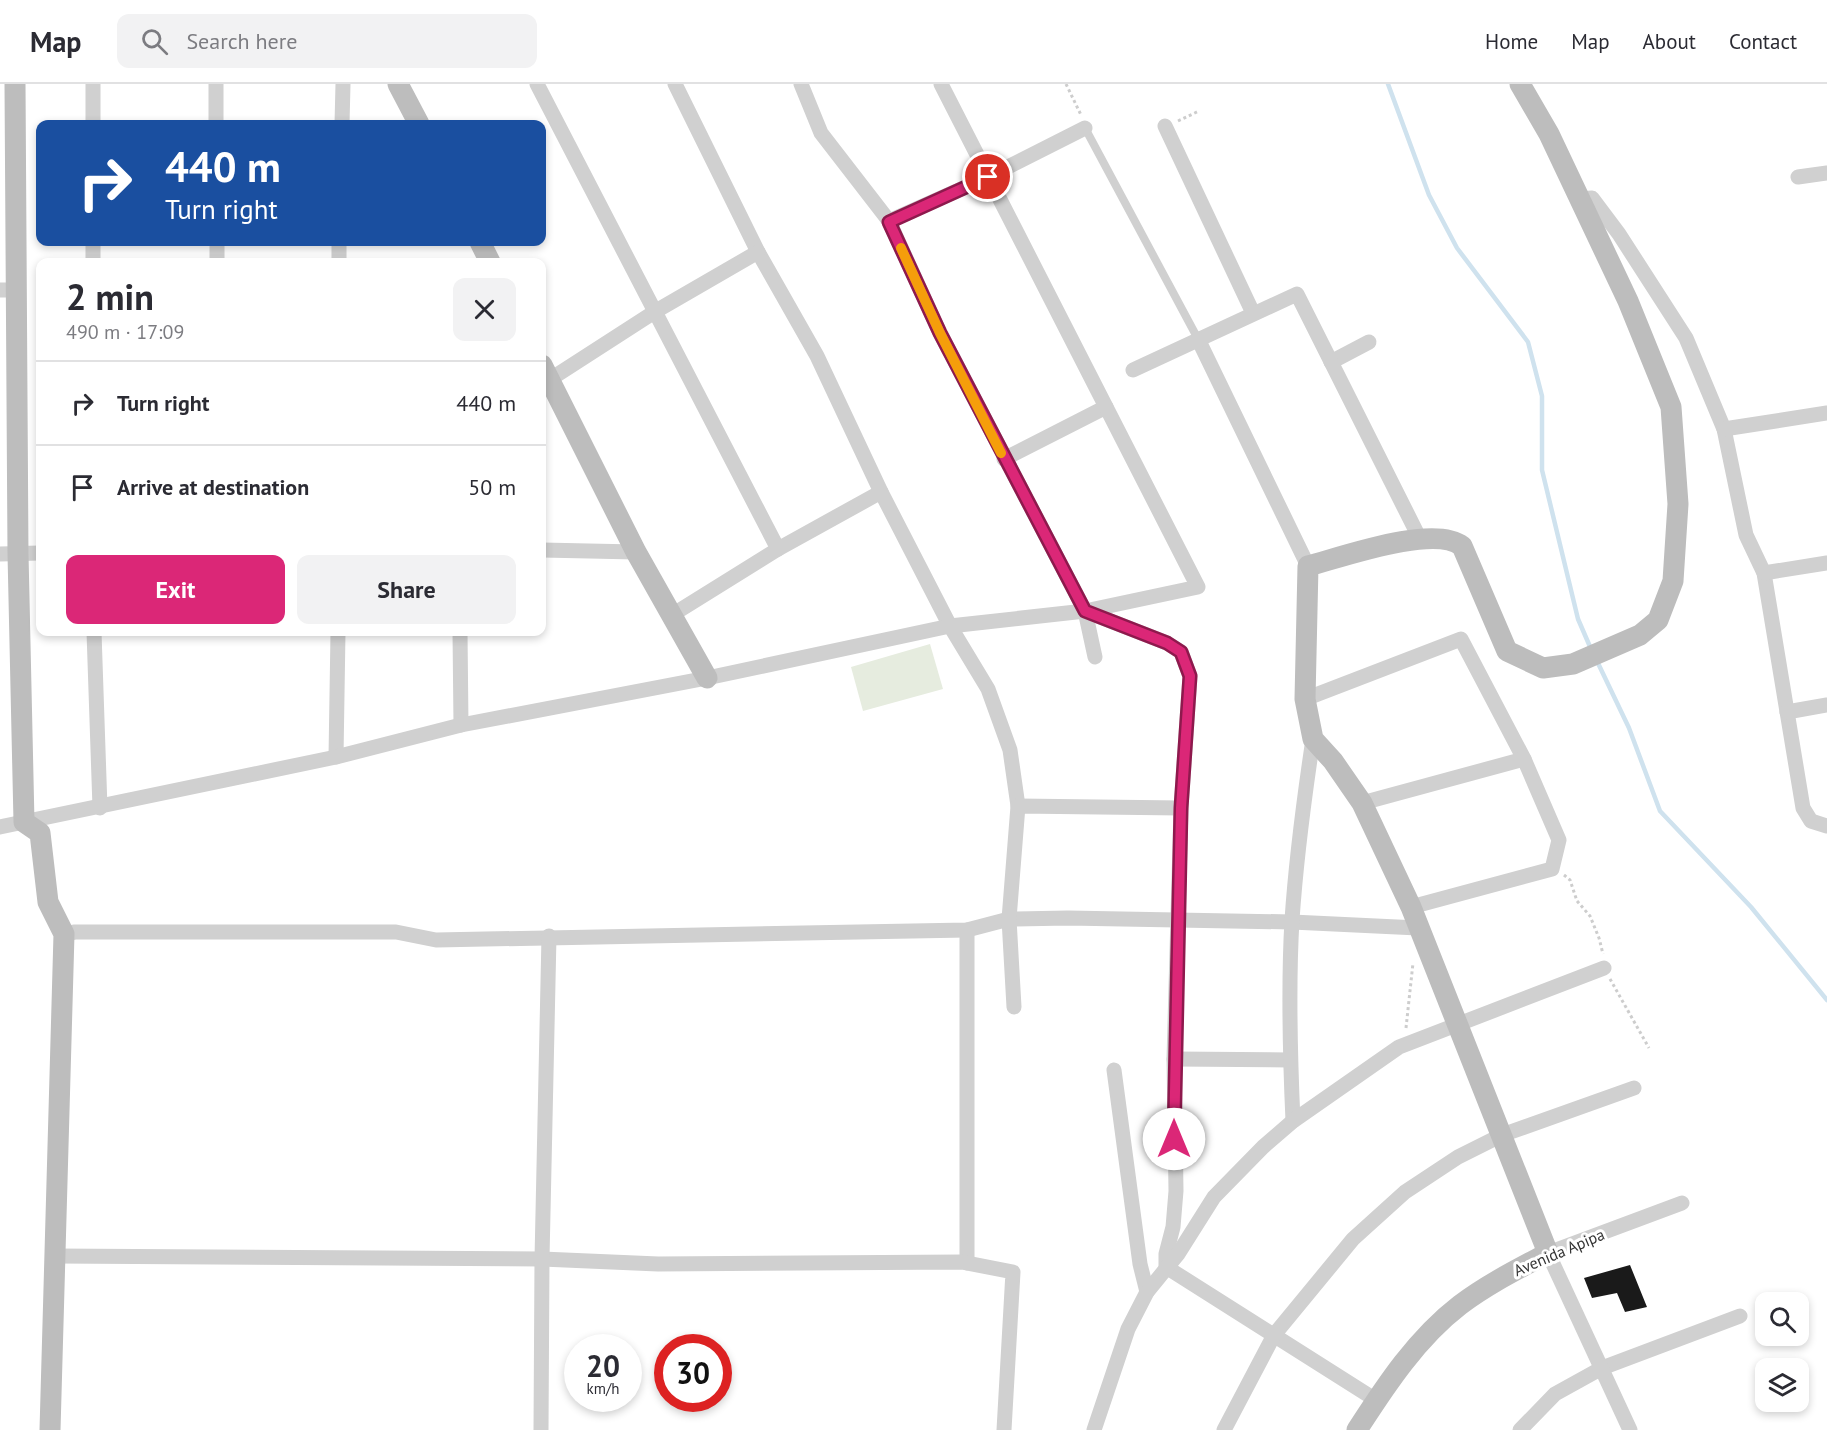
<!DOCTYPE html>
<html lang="en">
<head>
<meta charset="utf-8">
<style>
  :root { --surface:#fff; --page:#f2f2f3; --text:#2b2b33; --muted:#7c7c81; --line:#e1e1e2; --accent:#db2777 }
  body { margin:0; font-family:"PT Sans",sans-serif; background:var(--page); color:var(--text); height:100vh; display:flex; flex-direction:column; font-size:22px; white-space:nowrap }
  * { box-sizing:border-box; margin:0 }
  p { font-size:20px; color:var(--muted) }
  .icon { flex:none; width:33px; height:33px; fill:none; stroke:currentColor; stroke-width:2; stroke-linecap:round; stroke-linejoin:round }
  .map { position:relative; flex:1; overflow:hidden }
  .sheet { position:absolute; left:36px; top:174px; width:510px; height:378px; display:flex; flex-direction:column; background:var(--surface); border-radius:12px; box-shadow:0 3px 9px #0003 }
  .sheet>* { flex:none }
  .guide { position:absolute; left:36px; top:36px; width:510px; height:126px; border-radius:12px; box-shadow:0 3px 9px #0003; background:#1a4fa0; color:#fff; overflow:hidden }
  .buttons { position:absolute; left:1755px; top:1208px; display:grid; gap:12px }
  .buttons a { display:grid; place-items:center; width:54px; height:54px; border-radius:12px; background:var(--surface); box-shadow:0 3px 9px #0003; font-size:30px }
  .speed { position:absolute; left:564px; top:1250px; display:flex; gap:12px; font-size:30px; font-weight:700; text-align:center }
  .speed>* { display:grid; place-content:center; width:78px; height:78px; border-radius:50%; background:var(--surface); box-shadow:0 3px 9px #0003; line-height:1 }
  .speed small { font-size:15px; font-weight:400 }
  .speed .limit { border:9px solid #d22; background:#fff; color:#111 }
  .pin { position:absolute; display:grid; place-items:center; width:51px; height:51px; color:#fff; margin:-26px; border:3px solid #fff; border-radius:50%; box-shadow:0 2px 6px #0007 }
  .me { position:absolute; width:66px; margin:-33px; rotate:0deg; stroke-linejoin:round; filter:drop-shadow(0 0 4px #0008) }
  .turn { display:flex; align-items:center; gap:21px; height:126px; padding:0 30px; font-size:27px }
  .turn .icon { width:78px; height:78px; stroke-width:2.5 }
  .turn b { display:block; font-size:42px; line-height:51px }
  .round { display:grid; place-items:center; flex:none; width:63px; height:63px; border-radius:12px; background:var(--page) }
  .headline { display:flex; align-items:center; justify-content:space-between; height:102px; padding:0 30px }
  h1 { font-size:36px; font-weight:600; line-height:45px }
  .primary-button { display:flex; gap:12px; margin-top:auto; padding:12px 30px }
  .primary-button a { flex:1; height:69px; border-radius:12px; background:var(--accent); color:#fff; font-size:24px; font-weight:600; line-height:69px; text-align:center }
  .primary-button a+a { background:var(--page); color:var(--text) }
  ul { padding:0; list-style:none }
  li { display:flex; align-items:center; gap:18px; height:84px; padding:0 30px; border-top:2px solid var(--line) }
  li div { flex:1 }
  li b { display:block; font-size:22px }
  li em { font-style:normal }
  header { display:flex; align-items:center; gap:36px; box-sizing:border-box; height:84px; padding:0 30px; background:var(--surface); border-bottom:2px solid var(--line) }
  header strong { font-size:28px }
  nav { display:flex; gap:33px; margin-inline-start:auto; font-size:21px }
  .search { width:420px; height:54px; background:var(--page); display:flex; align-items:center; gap:15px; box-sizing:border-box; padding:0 21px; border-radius:12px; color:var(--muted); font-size:22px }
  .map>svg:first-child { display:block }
  .green { fill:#e6ecdf }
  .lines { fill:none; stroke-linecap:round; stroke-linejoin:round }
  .stream { stroke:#cfe2ee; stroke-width:4.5 }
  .building { fill:#1a1a1a }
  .path { stroke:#cdcdcd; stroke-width:3; stroke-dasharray:3 3; stroke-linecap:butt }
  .lane { stroke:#d0d0d0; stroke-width:8 }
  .street { stroke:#d0d0d0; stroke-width:15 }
  .secondary { stroke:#bdbdbd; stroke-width:21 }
  .route-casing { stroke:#8e194d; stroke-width:15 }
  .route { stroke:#db2777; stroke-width:10 }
  .slow { stroke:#f59e0b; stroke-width:10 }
  .labels { text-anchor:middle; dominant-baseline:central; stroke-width:6; stroke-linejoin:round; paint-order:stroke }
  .street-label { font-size:16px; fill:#333; stroke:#fff }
</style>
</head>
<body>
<header>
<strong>Map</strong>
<div class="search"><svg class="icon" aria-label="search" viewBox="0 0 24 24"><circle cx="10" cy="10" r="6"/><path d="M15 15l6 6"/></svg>Search here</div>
<nav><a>Home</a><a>Map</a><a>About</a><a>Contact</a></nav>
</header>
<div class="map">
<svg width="1827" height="1346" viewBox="0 0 1827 1346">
  <rect width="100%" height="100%" fill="#fff"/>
  <!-- green -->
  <path class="green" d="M930 560 943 605 863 627 851 583Z"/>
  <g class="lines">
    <!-- stream -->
    <g class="stream">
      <path d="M1388 0 1429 111 1457 164 1528 258 1542 312V386L1578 535 1591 565"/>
      <path d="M1596 575 1629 644 1660 727 1751 823 1827 916"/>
    </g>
  </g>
  <!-- building -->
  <path class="building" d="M1630 1181 1647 1223 1625 1228 1617 1209 1592 1214 1584 1194Z"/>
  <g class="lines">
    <!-- path -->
    <g class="path">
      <path d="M1066 0 1081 31"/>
      <path d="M1178 37 1199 27"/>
      <path d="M1564 791 1570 796 1577 817 1590 832 1599 854 1603 870"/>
      <path d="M1610 895 1649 964"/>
      <path d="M1406 944 1413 879"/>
    </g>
    <!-- lane -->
    <path class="lane" d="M1085 44 1198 255"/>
    <!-- street -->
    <g class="street">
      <path d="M93 0V40"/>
      <path d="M216 0V40"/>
      <path d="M537 0 778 465"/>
      <path d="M675 0 758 168 817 272 881 408 950 542 988 605 1010 666 1018 722"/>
      <path d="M801 0 821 49 889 137 940 249 1085 527 1095 573"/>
      <path d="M342 40 343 0"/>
      <path d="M1165 42 1253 229"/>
      <path d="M1798 93 1827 89"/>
      <path d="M1579 115 1592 114 1619 150 1686 254 1724 345 1746 451 1764 489 1803 724 1811 737 1827 742"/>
      <path d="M889 137 988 93 1085 44"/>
      <path d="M93 158V178"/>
      <path d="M217 158V178"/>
      <path d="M339 178V158"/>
      <path d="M0 206H16"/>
      <path d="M1198 255 1308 482"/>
      <path d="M1331 278 1369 258"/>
      <path d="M1133 286 1297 210 1419 453"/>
      <path d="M549 296 656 227 758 168"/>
      <path d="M1724 345 1827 329"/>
      <path d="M1004 375 1106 323"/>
      <path d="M542 466 636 468"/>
      <path d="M0 470 40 469"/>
      <path d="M1764 489 1827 479"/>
      <path d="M1085 527 1167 559 1181 568 1190 592 1181 724 1174 975 1176 1107 1173 1143 1166 1170V1183L1376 1316"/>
      <path d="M672 531 778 465 881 408"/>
      <path d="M94 548 100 724"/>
      <path d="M460 548 461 641"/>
      <path d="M1305 615 1461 555 1524 675 1559 756 1552 785 1411 823"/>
      <path d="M1787 628 1827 621"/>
      <path d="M336 673 338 548"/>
      <path d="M1362 719 1524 675"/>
      <path d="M0 743 336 673 461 641 707 594 950 542 1085 527 1198 503 941 0"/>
      <path d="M967 846V1179"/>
      <path d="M64 850 75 848H396L436 856 967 846 1009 835 1068 834 1292 838 1418 844"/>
      <path d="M1014 923 1009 835 1018 722 1181 724"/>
      <path d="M1174 975 1290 976"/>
      <path d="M1114 986 1140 1180 1147 1208"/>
      <path d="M1293 1037C1290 971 1288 903 1292 836 1296 776 1304 715 1313 655"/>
      <path d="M55 1172 542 1175 658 1180 962 1178 1013 1188 1004 1346"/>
      <path d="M541 1346 542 1175 549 852"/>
      <path d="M1094 1346 1128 1245 1147 1208 1178 1170 1214 1113 1263 1063 1293 1037 1399 963 1604 884"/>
      <path d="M1224 1346 1274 1251 1353 1155 1405 1108 1458 1073 1502 1051 1634 1004"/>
      <path d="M1520 1346 1555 1310 1602 1284 1740 1232"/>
      <path d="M1630 1346 1548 1169 1682 1119"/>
    </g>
    <!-- secondary -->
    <g class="secondary">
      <path d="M15 0 18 470 24 738 40 749 48 818 64 850 50 1346"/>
      <path d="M398 0 419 40"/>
      <path d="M480 158 490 178"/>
      <path d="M542 281 636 468 707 594"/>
      <path d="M1357 1346C1386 1301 1417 1254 1460 1221 1488 1200 1518 1185 1548 1169L1411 823 1362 719 1333 677 1313 655 1305 615 1308 482C1342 473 1434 440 1462 462L1507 567 1543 584 1573 580 1640 551 1658 536 1673 497 1678 420 1671 323 1628 217 1549 50 1520 0"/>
    </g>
  </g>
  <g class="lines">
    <defs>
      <path id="route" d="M988 93 889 138 940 249 1085 527 1167 559 1181 568 1190 592 1181 724 1174 1055"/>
    </defs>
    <!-- route casing -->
    <use href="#route" class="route-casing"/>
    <!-- route -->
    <use href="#route" class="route"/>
    <!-- slow -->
    <path class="slow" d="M901 164 940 249 1001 369"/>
  </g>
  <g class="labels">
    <!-- street labels -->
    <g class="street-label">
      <text transform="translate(1559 1168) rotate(-23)">Avenida Apipa</text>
    </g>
  </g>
</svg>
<div class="buttons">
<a><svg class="icon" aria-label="search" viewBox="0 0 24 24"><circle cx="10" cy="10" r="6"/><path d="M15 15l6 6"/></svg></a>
<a><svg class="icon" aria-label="layers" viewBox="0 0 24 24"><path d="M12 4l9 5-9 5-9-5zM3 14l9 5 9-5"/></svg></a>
</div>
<div class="speed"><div>20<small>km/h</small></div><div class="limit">30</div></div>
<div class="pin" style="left:988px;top:93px;background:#d93025"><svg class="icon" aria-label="arrive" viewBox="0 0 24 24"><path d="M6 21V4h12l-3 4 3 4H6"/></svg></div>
<svg class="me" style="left:1174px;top:1055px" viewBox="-20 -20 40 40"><circle r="19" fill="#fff"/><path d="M0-13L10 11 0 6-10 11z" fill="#db2777"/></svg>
<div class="guide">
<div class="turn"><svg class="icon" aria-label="right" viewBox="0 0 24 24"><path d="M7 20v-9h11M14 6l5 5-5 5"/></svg><div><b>440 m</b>Turn right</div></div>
</div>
<section class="sheet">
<div class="headline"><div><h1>2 min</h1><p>490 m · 17:09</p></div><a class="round"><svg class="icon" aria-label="close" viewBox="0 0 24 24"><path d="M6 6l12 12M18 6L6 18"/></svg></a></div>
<ul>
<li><svg class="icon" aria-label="right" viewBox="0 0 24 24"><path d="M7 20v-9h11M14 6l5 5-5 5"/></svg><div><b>Turn right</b></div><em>440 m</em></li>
<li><svg class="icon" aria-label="arrive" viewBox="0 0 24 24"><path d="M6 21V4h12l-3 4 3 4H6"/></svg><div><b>Arrive at destination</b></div><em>50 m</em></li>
</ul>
<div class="primary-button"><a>Exit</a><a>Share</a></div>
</section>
</div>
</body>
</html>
